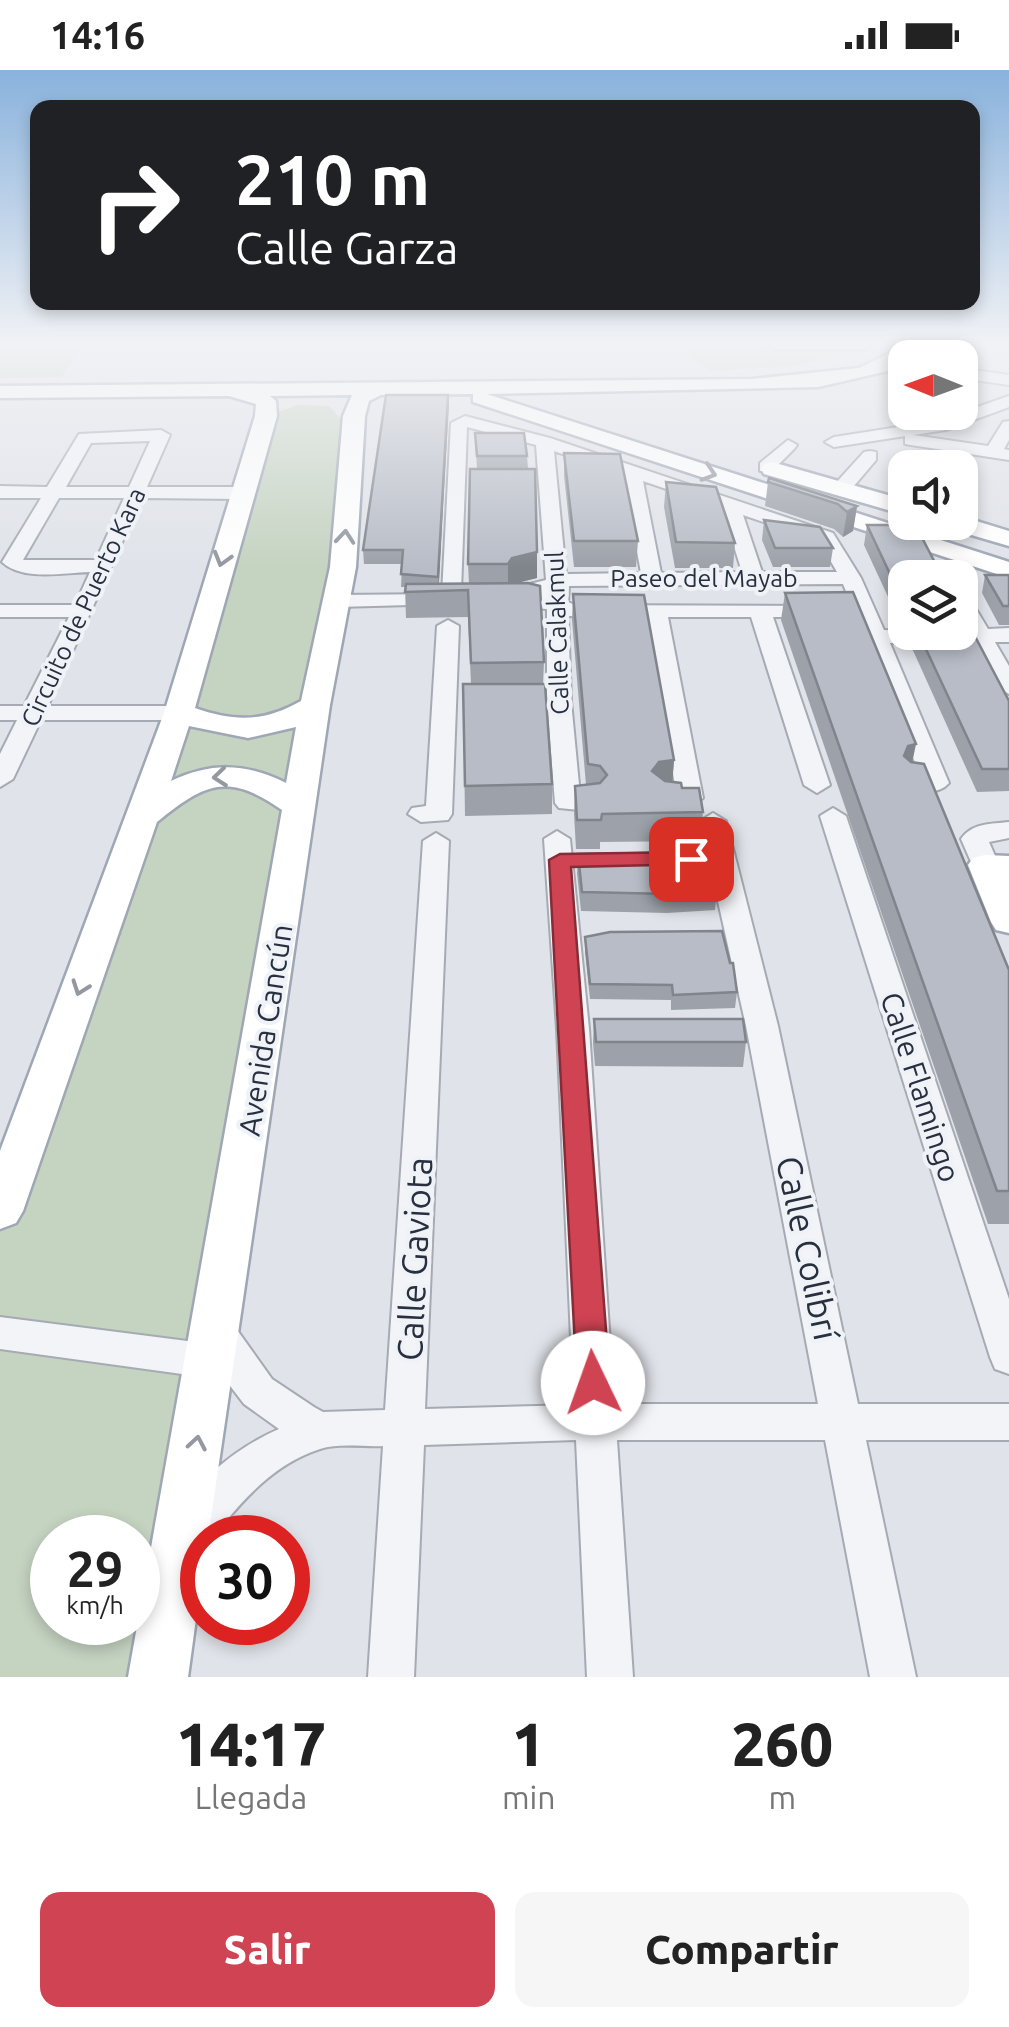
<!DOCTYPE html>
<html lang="es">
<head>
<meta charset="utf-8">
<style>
  :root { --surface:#fff; --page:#f6f6f6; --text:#222; --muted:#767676; --accent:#cf4353 }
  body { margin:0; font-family:Ubuntu,sans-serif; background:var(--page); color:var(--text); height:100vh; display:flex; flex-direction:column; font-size:38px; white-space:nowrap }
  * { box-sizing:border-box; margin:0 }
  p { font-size:32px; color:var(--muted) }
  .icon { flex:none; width:55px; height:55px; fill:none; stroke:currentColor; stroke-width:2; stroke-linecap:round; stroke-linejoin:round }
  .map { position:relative; height:1607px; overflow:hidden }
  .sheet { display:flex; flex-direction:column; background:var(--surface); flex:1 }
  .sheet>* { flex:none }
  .guide { position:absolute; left:30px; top:30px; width:950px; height:210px; border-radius:20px; box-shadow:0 5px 15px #0003; background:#202124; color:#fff; overflow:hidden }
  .needle { width:65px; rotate:271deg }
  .tools { position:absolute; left:888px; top:270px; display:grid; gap:20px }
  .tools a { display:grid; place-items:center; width:90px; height:90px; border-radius:20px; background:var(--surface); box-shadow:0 5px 15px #0003; font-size:50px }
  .speed { position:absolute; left:30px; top:1445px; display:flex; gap:20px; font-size:50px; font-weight:700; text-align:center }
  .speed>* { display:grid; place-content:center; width:130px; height:130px; border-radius:50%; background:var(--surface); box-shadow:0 5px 15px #0003; line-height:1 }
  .speed small { font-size:25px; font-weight:400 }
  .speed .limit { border:15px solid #d22; background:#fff; color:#111 }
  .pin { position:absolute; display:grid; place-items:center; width:85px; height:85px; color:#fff; margin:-42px; border-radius:20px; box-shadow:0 5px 15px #0006 }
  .me { position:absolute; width:110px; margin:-55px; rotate:357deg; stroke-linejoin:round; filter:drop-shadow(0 0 8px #0008) }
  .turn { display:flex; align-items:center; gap:35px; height:210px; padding:0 40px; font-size:45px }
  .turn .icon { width:130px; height:130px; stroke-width:2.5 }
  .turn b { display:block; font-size:70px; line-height:85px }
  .eta { display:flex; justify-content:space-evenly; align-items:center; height:170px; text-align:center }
  .eta b { font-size:60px; font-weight:800; line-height:70px }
  .action { display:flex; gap:20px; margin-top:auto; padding:20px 40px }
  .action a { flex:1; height:115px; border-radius:20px; background:var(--accent); color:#fff; font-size:40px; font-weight:800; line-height:115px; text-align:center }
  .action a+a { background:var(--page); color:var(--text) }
  .status { display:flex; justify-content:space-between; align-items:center; height:70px; padding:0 50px; background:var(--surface); direction:ltr }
  .status svg { height:28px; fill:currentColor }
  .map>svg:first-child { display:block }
  .green { fill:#c5d3c1; fill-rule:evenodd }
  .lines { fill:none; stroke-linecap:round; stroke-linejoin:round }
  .minor-casing { stroke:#a5aab3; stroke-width:4 }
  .major-casing { stroke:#9fa7b5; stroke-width:5 }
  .minor { fill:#f2f4f7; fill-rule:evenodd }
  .major { fill:#fff; fill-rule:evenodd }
  .wall { fill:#9da2aa }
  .shaded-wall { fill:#80848b }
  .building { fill:#b7bcc6; stroke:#80848b; stroke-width:2.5 }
  .oneway { stroke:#9498a0 }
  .route { fill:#cf4353; stroke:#872c36; stroke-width:2.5 }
  .labels { text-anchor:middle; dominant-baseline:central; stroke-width:8; stroke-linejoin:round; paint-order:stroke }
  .far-street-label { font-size:25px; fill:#283040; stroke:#eff2f6 }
  .street-label { font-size:30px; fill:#283040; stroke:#eff2f6 }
  .near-street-label { font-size:35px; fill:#283040; stroke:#eff2f6 }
</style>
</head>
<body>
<div class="status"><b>14:16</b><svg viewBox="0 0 49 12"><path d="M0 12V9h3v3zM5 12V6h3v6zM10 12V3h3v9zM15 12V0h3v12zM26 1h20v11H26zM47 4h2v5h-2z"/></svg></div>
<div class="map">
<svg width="1009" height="1607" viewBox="0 0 1009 1607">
  <rect width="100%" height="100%" fill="#e0e3e9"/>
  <!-- green -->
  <g class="green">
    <path d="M0 273H82L62 307 0 308Z"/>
    <path d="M673 273C739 273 804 282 870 277L795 296 710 301Z"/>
    <path d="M298 335 329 336 344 352 343 497 150 1607H0V1145L266 346ZM52 1468H138V1552H52Z"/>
  </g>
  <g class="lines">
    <defs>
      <g id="minor">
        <path d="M960 298 1009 305V315L960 308Z"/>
        <path d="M1009 326V337L946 360 913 365 988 376 1003 352 1009 351V370L1004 379 1009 380V390L911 375 905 374V366L834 377 825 372 834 367 937 351Z"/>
        <path d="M465 346 550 368 833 463 861 508 884 560 960 562 966 559 960 547V522L967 524 988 559 1009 558V572H995L1009 596V624L997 617 973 572 890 573 949 713C939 725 912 725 902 713L906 708 920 705 843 514 569 516 568 532 575 535 827 536 830 541 819 547H773L830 715 817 723 804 715 751 547H668L703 728 690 736 658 734 654 729 658 724 676 721 646 547 568 546 571 631 580 725 598 728 602 733 589 741 559 738 555 733 547 631V539L504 536 493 530 497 526 511 524 513 518 546 510 536 375 467 357 461 522 450 528 448 534 337 537 326 531 337 525 442 524 451 353ZM554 381 623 405 641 503 566 504ZM643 411 722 438 742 502 661 503ZM743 445 819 471 837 502H762Z"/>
        <path d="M161 360 170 365 147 417H240L249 423 240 429 142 428 48 636H179L191 643 179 650H41L13 709 0 717V684L17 650H0V636H24L69 547H0V535H75L90 502C63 503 22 511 2 492L41 428H0V416L47 417 79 364ZM150 371 129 417H66L91 373ZM59 428H124L96 490H23Z"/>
        <path d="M788 370 797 375 794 379 772 401H760V393Z"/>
        <path d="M870 381 876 382V390L848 423H834V415L864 382Z"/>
        <path d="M961 396 970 401 960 407V398H954Z"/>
        <path d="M943 493 950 495 958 508H937L933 499Z"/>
        <path d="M448 550 459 556 452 744 448 750 421 752 408 744 412 738 426 736 437 556Z"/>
        <path d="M833 738 846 746 1009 1229V1304L995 1299 990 1287 820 746Z"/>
        <path d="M713 743 726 751 778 956 858 1334H1009V1370H866L916 1607H870L825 1370H617L633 1607H587L576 1370 424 1375 414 1607H368L383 1376C364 1377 338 1373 320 1379 273 1394 242 1431 212 1468H202V1477L189 1482 174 1476 167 1462C187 1417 235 1378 279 1359L244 1334 221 1304 211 1308 0 1279V1247L203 1273 197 1261 202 1250 216 1245 230 1250 272 1309 314 1337 323 1342 385 1340 423 771 436 763 449 771 425 1339 574 1335 557 959 544 769 557 761 570 769 589 959 614 1334H818L746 956 700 751Z"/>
        <path d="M1009 752V768L989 772 999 795 995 801H975L961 769C972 753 991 754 1009 752Z"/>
      </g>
      <g id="major">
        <path d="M767 273H875L866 279H776Z"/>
        <path d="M910 273H931L892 300 818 317 487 324 1009 492V508L473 332V324L381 325 369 331 365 346 356 497 330 635 208 1468H202V1505L188 1607H128L282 740C228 702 205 713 157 752L23 1141 16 1153 0 1159V1081L164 643 255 346 256 334 229 326 0 328V316L751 309 859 298ZM352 325 343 346 330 497 301 631C264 652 235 652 195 638L277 346 276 331 270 326ZM189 656 248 668 296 657 286 713C246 693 211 692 171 711Z"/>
        <path d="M772 392 905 430V445L764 404 761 399 764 394Z"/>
        <path d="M960 446 1009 461V476L944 457 941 452H960Z"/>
        <path d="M985 785 1009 786V863L996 860 991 852 968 795 973 788Z"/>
      </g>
    </defs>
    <!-- minor casing -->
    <use href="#minor" class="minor-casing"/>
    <!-- major casing -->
    <use href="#major" class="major-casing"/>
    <!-- minor -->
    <use href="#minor" class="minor"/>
    <!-- major -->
    <use href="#major" class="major"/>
  </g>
  <!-- wall -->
  <g class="wall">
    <path d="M448 325 439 514H469L468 494 477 399 475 363 527 386 537 508 517 513 544 592 543 614 552 714V744L465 746 463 614H471L468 547 406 548 405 517H401L402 494H364L363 480Z"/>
    <path d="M564 383 638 471 636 497H574L564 406Z"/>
    <path d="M666 412 735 473 733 498H675L664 437Z"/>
    <path d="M768 412 857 436 853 461 843 467 834 459 765 436Z"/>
    <path d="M764 450 833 478 830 497H773L762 470Z"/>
    <path d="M867 455 905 508V557H902L864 475Z"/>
    <path d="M985 505H1009V555H999L982 523Z"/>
    <path d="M785 523 912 692 1009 900V1154H988L781 550Z"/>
    <path d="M573 524 674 690 672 712 682 718 703 742 700 771 600 772V779H576L574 744 575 716 586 715 572 550Z"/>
    <path d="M913 562H960L1009 631V721L977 722 911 576Z"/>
    <path d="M578 784 717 821 715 840 667 843 581 841 577 803Z"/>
    <path d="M585 867 737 922 735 938 671 940V930L590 929 585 882Z"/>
    <path d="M594 949 746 972 743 997 595 996 593 973Z"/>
  </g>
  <!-- shaded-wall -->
  <g class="shaded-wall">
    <path d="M448 325 449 336 438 520V507Z"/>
    <path d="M857 436 853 461 843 467 847 442Z"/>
    <path d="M537 482V508L512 514 508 520V494L512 488Z"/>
    <path d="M916 674 910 703 904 686 908 676Z"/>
    <path d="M674 690 672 718 652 701 659 692Z"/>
  </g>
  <!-- building -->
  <g class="building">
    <path d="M386 325H448L438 507 401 504 403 480H363Z"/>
    <path d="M475 363H524L527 386H477Z"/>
    <path d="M564 383 620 384 638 471H574Z"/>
    <path d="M470 399H535L537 482 512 488 508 494H468Z"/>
    <path d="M769 408 857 436 847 442 838 434 768 412Z"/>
    <path d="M666 412 716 417 735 473 676 472Z"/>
    <path d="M764 450 820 457 833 478H775Z"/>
    <path d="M867 455H899L919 462 943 508H905V536Z"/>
    <path d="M985 505H1009V536H1003Z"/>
    <path d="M528 513 540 516 544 592 471 593 468 520 405 522 406 514Z"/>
    <path d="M853 522 916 674 908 676 904 686 911 692 924 694 1009 900V1121H997L785 523Z"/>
    <path d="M573 524 644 525 674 690 659 692 652 701 665 711 681 713 682 718H699L703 742 602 744 601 750H577L575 716 600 713 607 705 600 696 588 694Z"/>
    <path d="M960 555H969L1009 631V699H982L918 562H960Z"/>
    <path d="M463 614H545L552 714 465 716Z"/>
    <path d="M709 782 717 821 669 824 582 822 578 784Z"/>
    <path d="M722 861 730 893H733L737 922 673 925 672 915 590 914 585 867 610 862Z"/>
    <path d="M594 949H743L746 972H596Z"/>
  </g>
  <!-- one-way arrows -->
  <defs><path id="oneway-chevron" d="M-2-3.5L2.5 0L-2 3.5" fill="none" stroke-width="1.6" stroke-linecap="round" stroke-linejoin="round" transform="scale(2.5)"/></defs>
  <g class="oneway">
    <use href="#oneway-chevron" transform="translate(709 403) rotate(18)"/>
    <use href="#oneway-chevron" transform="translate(345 467) rotate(-85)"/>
    <use href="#oneway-chevron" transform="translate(222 489) rotate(106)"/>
    <use href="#oneway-chevron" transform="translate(220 707) rotate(174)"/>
    <use href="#oneway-chevron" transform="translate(80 918) rotate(110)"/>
    <use href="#oneway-chevron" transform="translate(197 1373) rotate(-80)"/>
  </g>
  <!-- sky -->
  <linearGradient id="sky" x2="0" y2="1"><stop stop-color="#89b2dc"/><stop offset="0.55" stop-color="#f1f2f5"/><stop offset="1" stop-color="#f1f2f5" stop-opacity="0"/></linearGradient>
  <rect width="1009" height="498" fill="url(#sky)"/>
  <!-- route -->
  <path class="route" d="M691 782 702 789 699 794 571 797 610 1313 605 1323 593 1327 582 1323 577 1313 549 790 560 784Z"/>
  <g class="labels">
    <!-- far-street labels -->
    <g class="far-street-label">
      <text x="704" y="508">Paseo del Mayab</text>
      <text transform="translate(83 537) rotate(-65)">Circuito de Puerto Kara</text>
      <text transform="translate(557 563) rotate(-92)">Calle Calakmul</text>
    </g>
    <!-- street labels -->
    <g class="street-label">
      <text transform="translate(265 960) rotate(-81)">Avenida Cancún</text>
      <text transform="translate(921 1017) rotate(72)">Calle Flamingo</text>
    </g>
    <!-- near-street labels -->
    <g class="near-street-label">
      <text transform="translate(808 1178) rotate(78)">Calle Colibrí</text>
      <text transform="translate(414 1189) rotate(-87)">Calle Gaviota</text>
    </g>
  </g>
</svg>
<div class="tools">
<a><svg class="needle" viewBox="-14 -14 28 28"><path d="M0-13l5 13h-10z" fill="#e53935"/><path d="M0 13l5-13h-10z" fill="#767676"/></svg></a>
<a><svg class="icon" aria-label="sound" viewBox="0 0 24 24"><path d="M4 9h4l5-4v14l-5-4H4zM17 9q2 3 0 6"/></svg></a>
<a><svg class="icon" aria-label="layers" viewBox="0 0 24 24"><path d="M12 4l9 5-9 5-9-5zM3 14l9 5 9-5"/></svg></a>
</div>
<div class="speed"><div>29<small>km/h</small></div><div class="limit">30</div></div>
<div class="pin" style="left:691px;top:789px;background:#d93025"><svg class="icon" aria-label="arrive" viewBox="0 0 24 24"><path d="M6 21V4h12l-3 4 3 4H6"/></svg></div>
<svg class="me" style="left:593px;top:1313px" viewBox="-20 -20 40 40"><circle r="19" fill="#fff"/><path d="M0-13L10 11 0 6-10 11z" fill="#cf4353"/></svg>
<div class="guide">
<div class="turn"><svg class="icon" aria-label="right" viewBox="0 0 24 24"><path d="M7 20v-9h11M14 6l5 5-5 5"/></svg><div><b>210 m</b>Calle Garza</div></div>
</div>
</div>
<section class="sheet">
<div class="eta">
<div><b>14:17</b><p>Llegada</p></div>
<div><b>1</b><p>min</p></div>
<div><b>260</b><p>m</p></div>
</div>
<div class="action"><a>Salir</a><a>Compartir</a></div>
</section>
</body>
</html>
